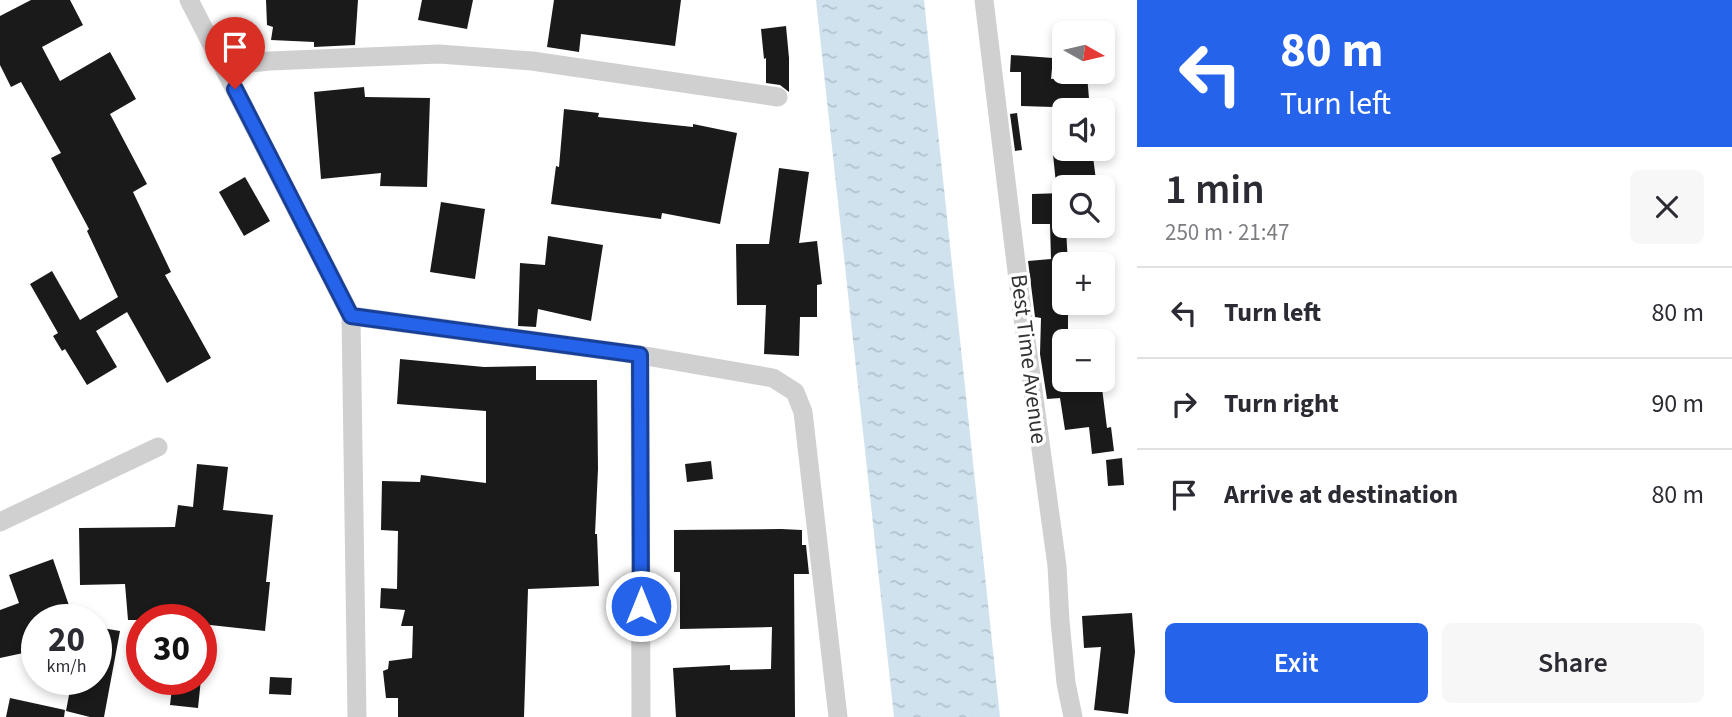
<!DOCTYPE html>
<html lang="en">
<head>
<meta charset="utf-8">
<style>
  :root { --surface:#fff; --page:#f7f7f7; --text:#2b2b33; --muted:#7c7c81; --line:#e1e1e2; --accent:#2563eb }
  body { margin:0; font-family:"Source Sans 3",sans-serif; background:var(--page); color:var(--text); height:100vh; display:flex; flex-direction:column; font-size:26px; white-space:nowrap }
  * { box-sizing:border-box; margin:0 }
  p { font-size:23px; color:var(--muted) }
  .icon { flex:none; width:38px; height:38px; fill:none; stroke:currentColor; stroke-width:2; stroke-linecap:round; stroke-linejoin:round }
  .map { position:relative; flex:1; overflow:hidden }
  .details { display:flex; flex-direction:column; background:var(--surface); width:595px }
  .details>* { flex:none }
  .banner { background:#2563eb; color:#fff; overflow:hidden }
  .needle { width:46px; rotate:98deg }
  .tools { position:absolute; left:1052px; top:21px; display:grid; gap:14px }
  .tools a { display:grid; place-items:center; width:63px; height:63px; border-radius:10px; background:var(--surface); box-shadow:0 4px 10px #0003; font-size:35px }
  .speed { position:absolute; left:21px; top:604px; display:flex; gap:14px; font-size:35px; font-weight:700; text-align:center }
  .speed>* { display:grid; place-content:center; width:91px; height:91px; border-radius:50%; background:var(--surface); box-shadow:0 4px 10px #0003; line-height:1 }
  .speed small { font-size:18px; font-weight:400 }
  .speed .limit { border:10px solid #d22; background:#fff; color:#111 }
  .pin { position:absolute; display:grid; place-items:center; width:60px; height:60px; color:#fff; margin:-72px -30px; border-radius:50% 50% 50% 0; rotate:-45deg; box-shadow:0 0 7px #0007 }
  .pin .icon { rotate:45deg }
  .me { position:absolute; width:77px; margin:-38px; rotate:0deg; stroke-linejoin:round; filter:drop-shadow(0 0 5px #0008) }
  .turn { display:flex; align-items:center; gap:24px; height:147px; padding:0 28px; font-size:32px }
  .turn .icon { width:91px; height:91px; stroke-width:2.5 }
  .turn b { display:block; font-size:49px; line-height:60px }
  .round { display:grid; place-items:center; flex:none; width:74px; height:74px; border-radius:10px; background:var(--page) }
  .headline { display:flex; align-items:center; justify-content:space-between; height:119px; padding:0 28px }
  h1 { font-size:42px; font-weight:600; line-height:52px }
  .button { display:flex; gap:14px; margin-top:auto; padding:14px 28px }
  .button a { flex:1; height:80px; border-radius:10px; background:var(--accent); color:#fff; font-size:28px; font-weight:600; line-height:80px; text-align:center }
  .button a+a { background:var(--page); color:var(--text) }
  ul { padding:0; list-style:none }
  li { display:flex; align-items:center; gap:21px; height:91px; padding:0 28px; border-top:2px solid var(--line) }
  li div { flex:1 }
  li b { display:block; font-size:26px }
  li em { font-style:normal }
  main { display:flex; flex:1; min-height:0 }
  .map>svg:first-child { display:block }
  .water { fill:url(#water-ripples) }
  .building { fill:#1a1a1a }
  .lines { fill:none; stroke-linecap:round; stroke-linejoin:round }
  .street { stroke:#d0d0d0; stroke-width:19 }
  .route-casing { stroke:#184099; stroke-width:18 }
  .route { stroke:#2563eb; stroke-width:12 }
  .labels { text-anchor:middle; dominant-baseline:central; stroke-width:7; stroke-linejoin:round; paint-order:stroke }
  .street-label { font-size:23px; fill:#333; stroke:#fff }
</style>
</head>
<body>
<main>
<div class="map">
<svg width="1137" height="717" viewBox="0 0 1137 717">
  <defs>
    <pattern id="water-ripples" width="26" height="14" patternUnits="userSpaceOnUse" patternTransform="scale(1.75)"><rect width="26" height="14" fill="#cfe2ee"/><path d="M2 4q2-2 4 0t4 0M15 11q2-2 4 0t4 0" fill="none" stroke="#b2c2cd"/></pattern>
  </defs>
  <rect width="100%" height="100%" fill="#fff"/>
  <!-- water -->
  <path class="water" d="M816 0H924L1000 717H894Z"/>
  <!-- building -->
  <g class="building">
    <path d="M31 0H70L83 25 42 47 60 81 110 52 136 99 110 114 147 184 133 192 171 272 165 275 211 358 167 383 127 312 96 331 117 367 87 385 65 349 62 351 53 336 58 333 30 284 52 271 80 320 118 297 87 231 89 229 51 158 61 153 21 82 11 87 0 65V16Z"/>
    <path d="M266 0H358L355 45 314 47V42L271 40 273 27 267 25Z"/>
    <path d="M422 0H473L467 29 418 20Z"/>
    <path d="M554 0H681L675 46 581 34 579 52 547 47Z"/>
    <path d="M786 26 789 58V92L780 85 766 83V58L764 59 761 29Z"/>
    <path d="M1011 55 1053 58 1051 79 1087 75 1090 110H1054L1053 107 1021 106V72H1010Z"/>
    <path d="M364 87 365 97 430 98 427 187 380 186 381 173 321 179 314 92Z"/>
    <path d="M564 109 599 113 598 117 693 127V124L737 133 720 224 662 213 661 219 551 204 556 166 559 167Z"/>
    <path d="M1017 113 1022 150 1015 151 1010 114Z"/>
    <path d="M1057 149H1092L1096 180 1056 184 1053 154 1057 153Z"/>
    <path d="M779 168 809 172 799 243 817 241 822 284 817 285V317H800L799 356 764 354 766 305H737L736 244H769Z"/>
    <path d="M245 177 270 221 244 236 219 192Z"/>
    <path d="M1064 193 1068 264H1064V305H1068V341H1064V380H1101L1107 428 1111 427 1114 451 1092 454 1089 427 1065 430 1060 398 1047 399 1040 354 1041 318 1035 317 1028 261 1051 259 1050 224H1032V194Z"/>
    <path d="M441 202 485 209 475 279 430 272Z"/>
    <path d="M548 236 603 245 591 321 538 309 536 327 518 326 520 263 545 265Z"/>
    <path d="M400 359 484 367 536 366V380H597L598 469 595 534H597L599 586 528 589 524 717H398V698H386L383 671 388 669 389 661 412 658 413 626H401L405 610 380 608 381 588 397 589 398 531 381 530 382 481 420 482 421 475 486 483V411L397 404Z"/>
    <path d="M1122 458 1124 485 1108 486 1106 460Z"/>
    <path d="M711 461 713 479 687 482 685 464Z"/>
    <path d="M197 464 228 467 223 510 273 515 266 582H270L265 631 201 624V620H128L125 584 80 585 79 528 175 527 178 505 193 507Z"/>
    <path d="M781 529 802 530V545H806L809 574H794L795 717H676L673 668 730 665V670L771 669 772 627 680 629V572H674V530Z"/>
    <path d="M53 559 74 620H37V646L28 650V652L0 658V610L19 603 9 575Z"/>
    <path d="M1132 613 1135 652 1128 714 1094 710 1101 647 1084 648 1082 616Z"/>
    <path d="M96 627 120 631 104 717H90L66 711 72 679H96Z"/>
    <path d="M270 677 292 678 291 695 269 694Z"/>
    <path d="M173 679H201L198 708 170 705Z"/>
    <path d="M10 698 65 710 64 717H6Z"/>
  </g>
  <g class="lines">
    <!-- street -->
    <g class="street">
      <path d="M189 0 351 316 357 717"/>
      <path d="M984 0 1020 296 1057 566 1060 621 1066 683 1073 717"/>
      <path d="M224 66 270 61 439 54 532 61 778 97"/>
      <path d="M351 316 640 355 641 717"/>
      <path d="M640 355 773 378 795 392 803 412 838 717"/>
      <path d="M0 522 158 447"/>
    </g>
  </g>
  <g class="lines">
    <defs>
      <path id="route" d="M235 89 351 316 640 355 641 606"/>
    </defs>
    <!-- route casing -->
    <use href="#route" class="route-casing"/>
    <!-- route -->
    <use href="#route" class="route"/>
  </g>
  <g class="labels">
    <!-- street labels -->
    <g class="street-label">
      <text transform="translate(1029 359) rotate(83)">Best Time Avenue</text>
    </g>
  </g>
</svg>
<div class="tools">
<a><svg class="needle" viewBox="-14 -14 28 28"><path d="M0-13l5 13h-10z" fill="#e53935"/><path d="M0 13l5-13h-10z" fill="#7c7c81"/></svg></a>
<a><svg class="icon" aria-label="sound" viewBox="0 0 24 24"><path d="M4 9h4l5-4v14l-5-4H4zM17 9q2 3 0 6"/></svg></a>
<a><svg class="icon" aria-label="search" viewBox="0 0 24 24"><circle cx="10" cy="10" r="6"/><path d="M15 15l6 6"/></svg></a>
<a>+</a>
<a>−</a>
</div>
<div class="speed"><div>20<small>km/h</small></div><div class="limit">30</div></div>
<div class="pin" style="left:235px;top:89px;background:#d93025"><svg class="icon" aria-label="arrive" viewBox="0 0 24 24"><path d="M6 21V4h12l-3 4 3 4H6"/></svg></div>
<svg class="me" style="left:641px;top:606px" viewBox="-20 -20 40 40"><circle r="17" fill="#2563eb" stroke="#fff" stroke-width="3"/><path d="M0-11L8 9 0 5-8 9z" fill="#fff"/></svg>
</div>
<section class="details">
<div class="banner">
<div class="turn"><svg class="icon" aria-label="left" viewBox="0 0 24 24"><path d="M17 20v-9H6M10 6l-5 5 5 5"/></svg><div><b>80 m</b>Turn left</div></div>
</div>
<div class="headline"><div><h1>1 min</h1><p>250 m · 21:47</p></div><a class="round"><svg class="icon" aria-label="close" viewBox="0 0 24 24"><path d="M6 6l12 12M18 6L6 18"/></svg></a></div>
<ul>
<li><svg class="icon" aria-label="left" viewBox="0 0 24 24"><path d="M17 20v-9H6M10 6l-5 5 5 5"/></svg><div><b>Turn left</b></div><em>80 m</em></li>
<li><svg class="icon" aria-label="right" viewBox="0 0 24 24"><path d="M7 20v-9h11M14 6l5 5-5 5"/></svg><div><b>Turn right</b></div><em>90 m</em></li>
<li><svg class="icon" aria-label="arrive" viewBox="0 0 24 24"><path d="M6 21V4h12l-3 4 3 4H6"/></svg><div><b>Arrive at destination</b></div><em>80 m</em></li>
</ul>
<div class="button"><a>Exit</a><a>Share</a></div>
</section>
</main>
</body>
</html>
